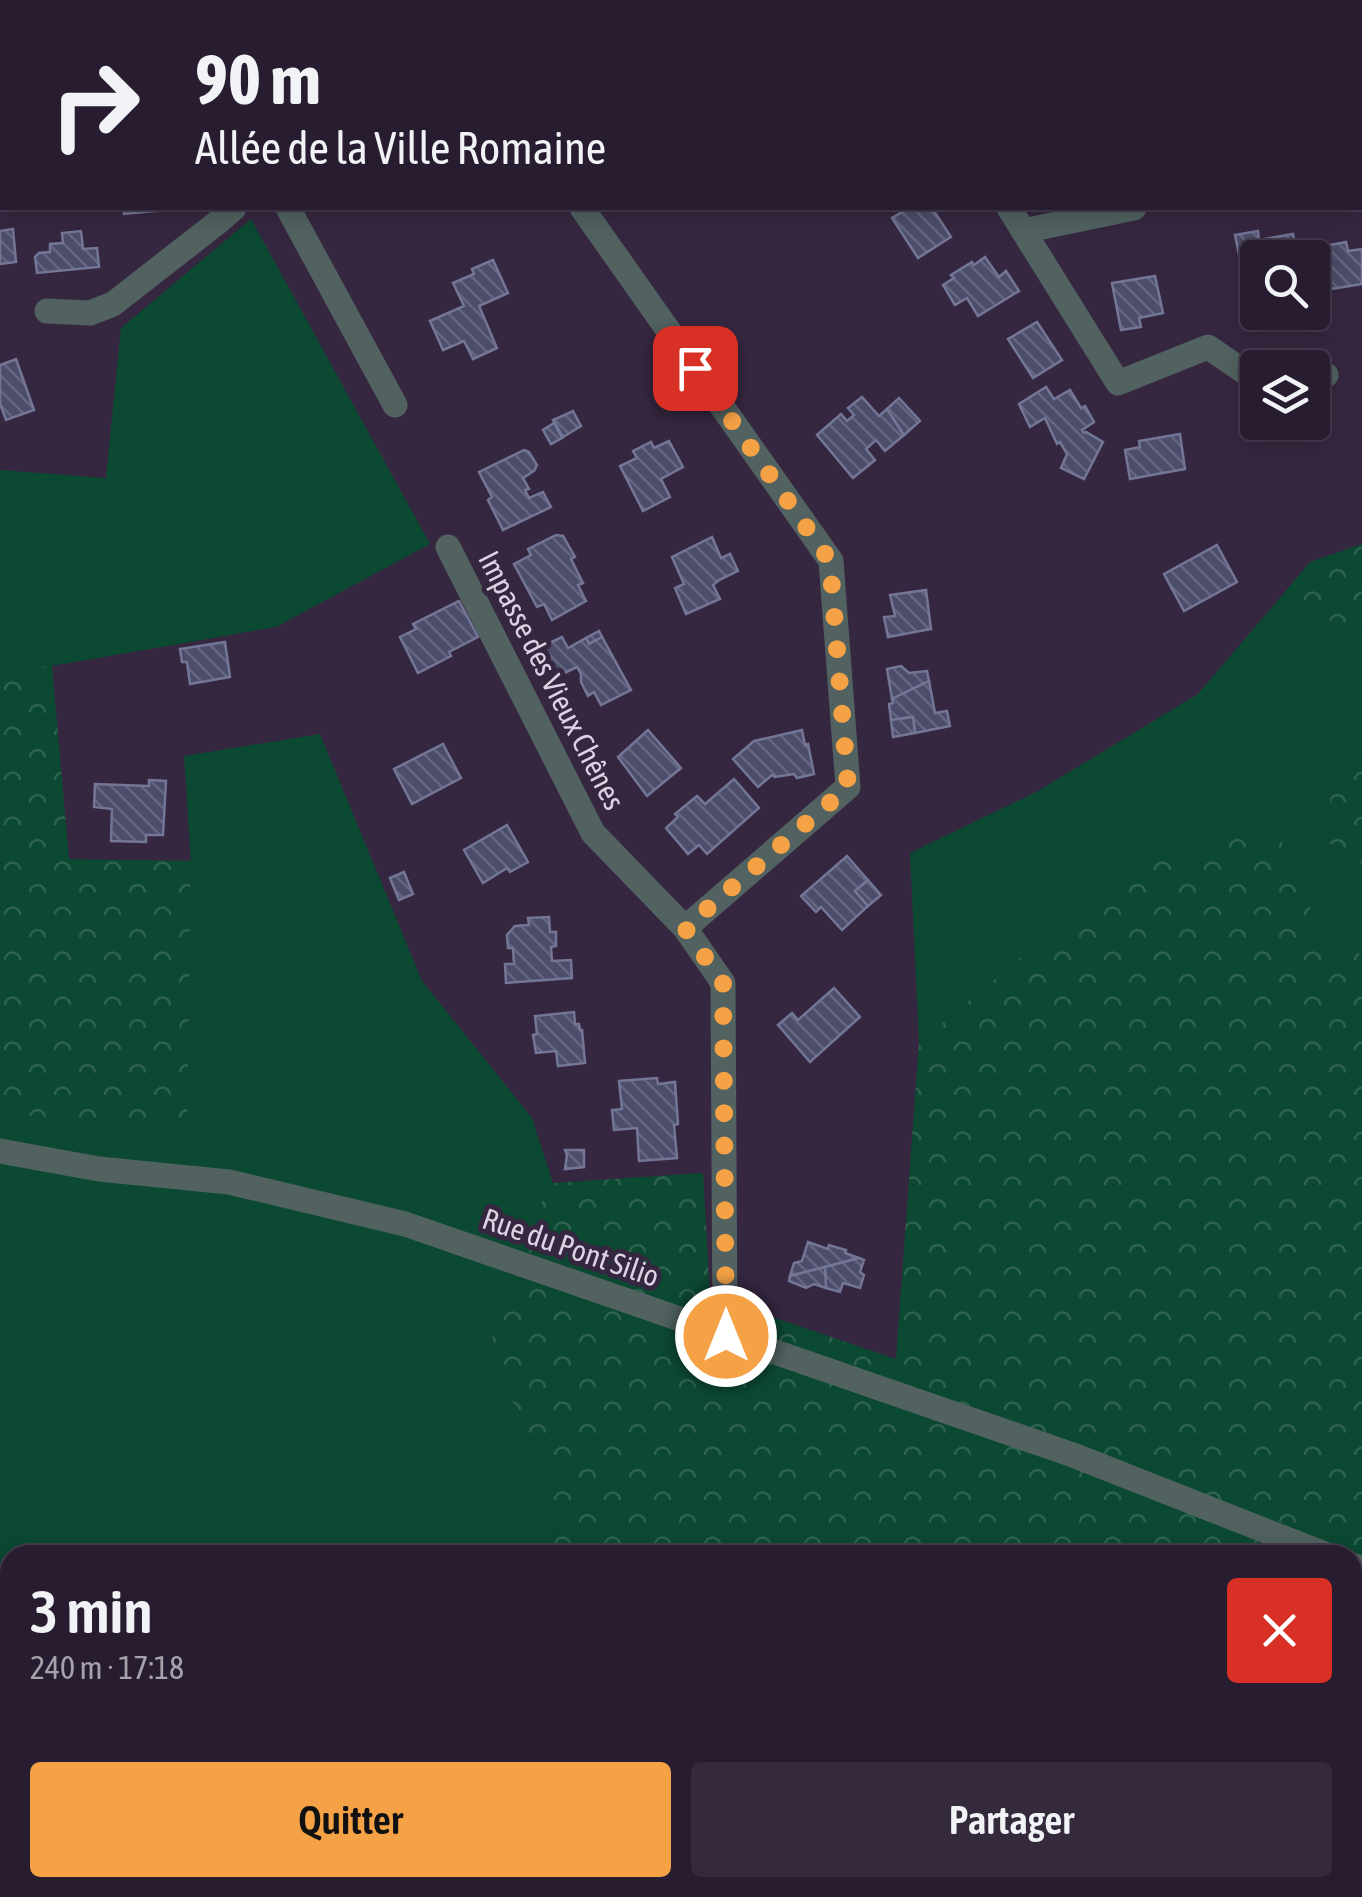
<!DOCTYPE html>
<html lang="fr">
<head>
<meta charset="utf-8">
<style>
  :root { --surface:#281d30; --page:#342a3c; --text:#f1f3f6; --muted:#a5a2ab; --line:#443b4c; --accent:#f5a246 }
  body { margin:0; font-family:"Asap Condensed",sans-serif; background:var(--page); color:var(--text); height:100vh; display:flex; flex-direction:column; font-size:38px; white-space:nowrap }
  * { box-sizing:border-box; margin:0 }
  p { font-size:32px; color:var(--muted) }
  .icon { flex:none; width:55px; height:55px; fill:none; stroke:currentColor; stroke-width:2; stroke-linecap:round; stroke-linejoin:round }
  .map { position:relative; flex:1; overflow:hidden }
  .sheet { position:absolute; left:0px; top:1545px; width:1362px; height:352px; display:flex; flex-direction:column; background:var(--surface); border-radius:30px 30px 0 0; box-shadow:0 5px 25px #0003,0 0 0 2px var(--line) }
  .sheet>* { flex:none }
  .guide { position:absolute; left:0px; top:0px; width:1362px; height:210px; box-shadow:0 5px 25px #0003,0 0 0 2px var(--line); background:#281d30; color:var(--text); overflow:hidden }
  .fabs { position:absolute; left:1240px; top:240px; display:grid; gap:20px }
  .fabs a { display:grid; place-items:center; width:90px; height:90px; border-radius:10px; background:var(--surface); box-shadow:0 5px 25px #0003,0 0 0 2px var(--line); font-size:50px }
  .pin { position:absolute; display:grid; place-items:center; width:85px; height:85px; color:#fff; margin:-42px; border-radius:20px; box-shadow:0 5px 15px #0006 }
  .me { position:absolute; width:110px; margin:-55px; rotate:0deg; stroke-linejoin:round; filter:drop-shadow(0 0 8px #0008) }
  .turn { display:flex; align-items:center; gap:35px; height:210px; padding:0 30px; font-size:45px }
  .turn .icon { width:130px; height:130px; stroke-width:2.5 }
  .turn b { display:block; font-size:70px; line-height:85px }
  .round { display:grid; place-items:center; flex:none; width:105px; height:105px; border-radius:10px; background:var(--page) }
  .head { display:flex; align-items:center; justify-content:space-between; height:170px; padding:0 30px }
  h1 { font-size:60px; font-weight:600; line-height:75px }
  .action { display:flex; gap:20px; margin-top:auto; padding:20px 30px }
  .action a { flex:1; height:115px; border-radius:10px; background:var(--accent); color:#111; font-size:40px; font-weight:600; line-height:115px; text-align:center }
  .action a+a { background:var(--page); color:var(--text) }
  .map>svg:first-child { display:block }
  .green { fill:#0b4932 }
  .forest { fill:url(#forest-crowns) }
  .building { fill:url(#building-back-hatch); stroke:#737696; stroke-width:2.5 }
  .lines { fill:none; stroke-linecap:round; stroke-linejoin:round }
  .minor { stroke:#516261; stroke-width:25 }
  .route { stroke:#f5a246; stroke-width:18; stroke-dasharray:0 32.4 }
  .labels { text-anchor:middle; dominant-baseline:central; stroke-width:10; stroke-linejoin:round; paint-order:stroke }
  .street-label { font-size:30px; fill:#dbd2e2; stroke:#362740 }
</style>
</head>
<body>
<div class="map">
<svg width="1362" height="1897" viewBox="0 0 1362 1897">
  <defs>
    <pattern id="forest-crowns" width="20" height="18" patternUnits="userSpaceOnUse" patternTransform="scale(2.5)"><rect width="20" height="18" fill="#0b4932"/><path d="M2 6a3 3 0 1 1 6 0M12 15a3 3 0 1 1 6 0" fill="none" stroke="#2e624f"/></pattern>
    <pattern id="building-back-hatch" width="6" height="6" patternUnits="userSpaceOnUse" patternTransform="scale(2.5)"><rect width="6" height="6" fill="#4b4d6b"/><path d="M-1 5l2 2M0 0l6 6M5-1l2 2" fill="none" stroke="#646680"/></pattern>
  </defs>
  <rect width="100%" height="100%" fill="#362740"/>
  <!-- green -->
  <g class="green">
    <path d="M251 219 430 544 276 627 52 666 0 669V470L106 478 121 328Z"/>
    <path d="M1284 593 1340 627 1362 632V752L1331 775 1329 843 1362 864V954L1327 948 1275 828 1083 906 919 1042 910 853 1038 791 1198 694Z"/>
    <path d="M320 734 422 981 532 1118 553 1183 525 1229 488 1353 544 1464 557 1555H10V1888H1352L1353 1621 1362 1624V1897H0V1112L187 1132 191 861 184 756Z"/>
  </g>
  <!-- forest -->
  <g class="forest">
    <path d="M1362 544V632L1340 627 1284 593 1310 562Z"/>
    <path d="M52 666 69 859 191 861 187 1133 0 1112V669Z"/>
    <path d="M1362 752V864L1329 843 1331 775Z"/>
    <path d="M1276 828 1327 948 1362 954V1624L1353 1621 1352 1555H557L544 1464 488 1353 525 1229 553 1183 703 1173 710 1296 896 1359 919 1042 1083 906 1174 852Z"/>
  </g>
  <!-- building -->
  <g class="building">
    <path d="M0 0H25L26 2H2V41H0Z"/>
    <path d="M1028 0H1079V2H1029Z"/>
    <rect x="1110" y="0" width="42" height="2"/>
    <path d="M1279 0H1330L1319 2H1279Z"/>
    <path d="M123 208H143V212L124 214Z"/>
    <path d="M143 208H184L185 209 143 212Z"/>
    <path d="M909 208H932L951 237 918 258 892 218Z"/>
    <path d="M13 229 16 262 0 264V231Z"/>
    <path d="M81 231 83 249 97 248 99 267 37 273 35 257 39 253 50 252V244L63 243 62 233Z"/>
    <path d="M1258 231 1259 240 1293 234 1298 258H1258V282L1245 284 1235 235Z"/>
    <path d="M1346 242 1348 251 1362 249V284L1325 290 1319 247Z"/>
    <path d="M985 257 999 277 1006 271 1019 291 978 316 967 298 955 305 943 285 954 278 951 275 972 262 974 265Z"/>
    <path d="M493 260 508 293 479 306 497 348 473 359 464 341 443 350 430 321 464 306 453 283 474 274 472 269Z"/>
    <path d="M1155 276 1163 313 1139 318 1141 327 1121 330 1112 283Z"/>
    <path d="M1037 322 1062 360 1033 378 1008 339Z"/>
    <path d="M16 359 34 410 6 420 0 404V365Z"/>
    <path d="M1046 387 1054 399 1070 390 1081 408 1085 406 1094 422 1082 430 1084 433 1086 432 1103 442 1084 479 1061 468 1067 454 1060 442 1057 444 1045 418 1030 427 1019 404Z"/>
    <path d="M862 397 879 416 887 409 904 435 885 451 876 440 866 449 875 460 853 478 817 435 841 414 847 421 854 415 848 408Z"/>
    <path d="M899 398 920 421 904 435 887 409Z"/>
    <path d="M573 411 581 426 563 437 553 420Z"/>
    <path d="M554 423 562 438 551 444 543 430Z"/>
    <path d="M1180 434 1185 469 1130 479 1125 450 1140 447 1139 441Z"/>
    <path d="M669 441 683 467 661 479 670 497 643 511 620 466 637 458 633 451 651 442 654 448Z"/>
    <path d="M524 450 529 452 537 465 534 471 523 478 529 489 525 490 529 498 543 492 551 507 503 530 488 500 492 497 479 472Z"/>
    <path d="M556 535 563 536 575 557 571 559 583 583 578 585 586 601 552 620 544 604 537 607 514 564 531 555 528 549Z"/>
    <path d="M712 537 721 558 730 554 738 571 719 580 713 585 720 599 686 614 675 588 684 584 672 557Z"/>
    <path d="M1217 545 1237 582 1184 611 1164 574Z"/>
    <path d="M926 590 931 629 888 637 884 617 895 616 890 595Z"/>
    <path d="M459 601 478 637 449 652 451 656 418 673 400 637 416 629 413 624Z"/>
    <path d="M599 631 602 637 589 644 586 638Z"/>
    <path d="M562 637 568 648 586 638 589 644 602 637 631 690 601 705 594 692 588 696 581 682V674L577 667 558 676 543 646Z"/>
    <path d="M225 642 230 677 190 684 187 662H182L180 649Z"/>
    <path d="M901 666 909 673 927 671 929 681 892 699 887 669Z"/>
    <path d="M929 681 935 713 947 711 950 726 915 733 913 717 891 720 889 704 893 703 892 699Z"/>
    <path d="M913 717 915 733 893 737 891 720Z"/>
    <path d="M648 730 681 768 647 796 618 757Z"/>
    <path d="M802 730 805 745 808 744 814 774 797 778 794 774 775 777 772 775 758 787 733 759 754 741Z"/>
    <path d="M443 744 461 778 412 804 394 769Z"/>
    <path d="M734 779 759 808 707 854 699 845 688 854 666 828 678 817 675 814 697 796 705 804Z"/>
    <path d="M149 780 166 781 163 835H146V842L111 841 112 809 94 807 95 784 149 786Z"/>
    <path d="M507 825 528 862 510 872 507 868 483 883 464 850Z"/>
    <path d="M847 856 868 880 855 891 868 906 842 930 821 907 816 912 801 896Z"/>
    <path d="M404 872 413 894 399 900 390 878Z"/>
    <path d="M868 880 881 895 868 906 855 891Z"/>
    <path d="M549 917 550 932H556V946L551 947 552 961 571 960 572 978 506 983 505 964H514L513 948H508L507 935 515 926 529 925 528 918Z"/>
    <path d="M834 988 860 1017 810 1062 778 1025 792 1013 798 1020Z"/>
    <path d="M574 1012 575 1024H579L580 1030H582L585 1063 558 1066 556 1051 536 1053 533 1035 537 1034 535 1016Z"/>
    <path d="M657 1078 658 1084 675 1082 678 1124 674 1125 677 1158 639 1161 637 1128 614 1130 612 1110 622 1109 619 1081Z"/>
    <path d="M565 1150H584V1167L565 1169 567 1155Z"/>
    <path d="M808 1242 828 1249 829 1245 846 1250 845 1253 859 1258 790 1276 794 1263 802 1261Z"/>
    <path d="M859 1258 864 1260 860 1272 864 1275 860 1288 843 1283 840 1292 826 1288 825 1267Z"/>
    <path d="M825 1267 826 1288 814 1284 806 1288 789 1281 790 1276Z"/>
  </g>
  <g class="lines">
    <!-- minor -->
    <g class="minor">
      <path d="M70 0V2"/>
      <path d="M204 0 205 2"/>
      <path d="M434 0 436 2"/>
      <path d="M504 2 508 0"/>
      <path d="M911 2 912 0"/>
      <path d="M288 208 395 405"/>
      <path d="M582 208 831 561 848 787 685 928"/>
      <path d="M1009 208 1118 383 1208 347 1258 381"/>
      <path d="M1023 231 1134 208"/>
      <path d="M47 311 90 313 113 304 218 222 234 208"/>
      <path d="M1312 377 1326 375"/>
      <path d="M448 547 593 833 685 928 723 983 725 1336"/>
      <path d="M0 1151 99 1169 229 1182 405 1224 1073 1455 1327 1555"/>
      <path d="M1352 1565 1362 1569"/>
    </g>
  </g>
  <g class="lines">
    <!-- route -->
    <path class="route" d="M695 368 830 561 848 787 685 928 723 983 726 1336"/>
  </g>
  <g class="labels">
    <!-- street labels -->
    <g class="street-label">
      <text transform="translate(552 680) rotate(63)">Impasse des Vieux Chênes</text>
      <text transform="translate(571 1247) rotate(19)">Rue du Pont Silio</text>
    </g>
  </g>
</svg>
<div class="fabs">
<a><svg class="icon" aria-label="search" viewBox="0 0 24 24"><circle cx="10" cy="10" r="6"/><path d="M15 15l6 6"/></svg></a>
<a><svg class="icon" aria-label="layers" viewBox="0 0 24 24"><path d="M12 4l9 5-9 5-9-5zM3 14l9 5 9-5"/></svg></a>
</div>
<div class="pin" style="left:695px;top:368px;background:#d93025"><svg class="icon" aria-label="arrive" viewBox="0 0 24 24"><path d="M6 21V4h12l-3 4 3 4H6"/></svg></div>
<svg class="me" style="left:726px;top:1336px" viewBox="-20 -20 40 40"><circle r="17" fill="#f5a246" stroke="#fff" stroke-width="3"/><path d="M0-11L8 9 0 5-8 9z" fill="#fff"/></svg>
<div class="guide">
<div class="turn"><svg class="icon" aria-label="right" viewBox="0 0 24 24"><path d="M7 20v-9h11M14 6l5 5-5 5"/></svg><div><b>90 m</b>Allée de la Ville Romaine</div></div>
</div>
<section class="sheet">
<div class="head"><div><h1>3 min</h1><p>240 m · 17:18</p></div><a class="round" style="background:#d93025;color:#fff"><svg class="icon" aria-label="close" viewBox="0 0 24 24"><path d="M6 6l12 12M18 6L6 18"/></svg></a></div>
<div class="action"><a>Quitter</a><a>Partager</a></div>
</section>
</div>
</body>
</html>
